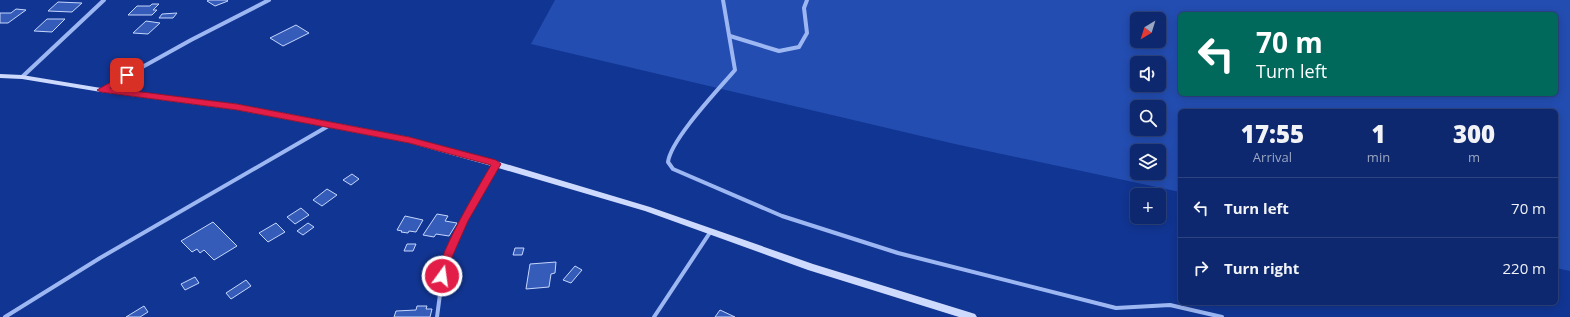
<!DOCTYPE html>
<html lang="en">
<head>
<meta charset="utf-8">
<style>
  :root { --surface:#0d286e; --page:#1b3476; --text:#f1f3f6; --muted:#9aa6c2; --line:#2d4481 }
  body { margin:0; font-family:"Open Sans",sans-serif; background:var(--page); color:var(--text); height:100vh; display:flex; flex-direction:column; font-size:15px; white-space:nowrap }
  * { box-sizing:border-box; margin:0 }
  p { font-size:13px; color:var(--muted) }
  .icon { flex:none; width:22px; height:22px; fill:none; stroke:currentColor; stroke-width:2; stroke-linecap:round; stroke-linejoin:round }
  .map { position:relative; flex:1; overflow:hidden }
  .side { position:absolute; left:1178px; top:109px; width:380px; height:196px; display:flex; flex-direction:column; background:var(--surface); border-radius:6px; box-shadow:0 2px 10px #0003,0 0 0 1px var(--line) }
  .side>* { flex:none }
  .banner { position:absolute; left:1178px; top:12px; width:380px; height:84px; border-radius:6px; box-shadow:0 2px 10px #0003,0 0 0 1px var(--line); background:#00695c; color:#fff; overflow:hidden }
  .needle { width:26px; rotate:218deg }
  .fabs { position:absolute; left:1130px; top:12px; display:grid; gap:8px }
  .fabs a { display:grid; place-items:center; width:36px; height:36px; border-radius:6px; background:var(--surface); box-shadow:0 2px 10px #0003,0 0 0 1px var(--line); font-size:20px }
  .pin { position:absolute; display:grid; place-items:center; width:34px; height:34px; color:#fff; margin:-17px; border-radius:8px; box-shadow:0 2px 6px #0006 }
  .me { position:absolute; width:44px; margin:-22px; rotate:14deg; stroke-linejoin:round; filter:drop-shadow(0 0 3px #0008) }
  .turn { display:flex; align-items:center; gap:14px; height:84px; padding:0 12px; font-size:18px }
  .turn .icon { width:52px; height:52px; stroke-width:2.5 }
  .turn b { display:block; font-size:28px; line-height:34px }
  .eta { display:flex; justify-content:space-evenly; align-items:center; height:68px; text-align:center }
  .eta b { font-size:24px; font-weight:800; line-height:28px }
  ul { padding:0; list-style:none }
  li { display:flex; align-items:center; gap:12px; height:60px; padding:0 12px; border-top:1px solid var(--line) }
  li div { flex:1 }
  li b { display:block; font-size:15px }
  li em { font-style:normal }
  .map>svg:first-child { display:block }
  .green { fill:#234db1; fill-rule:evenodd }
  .building { fill:#355cb9; stroke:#c5d6fd }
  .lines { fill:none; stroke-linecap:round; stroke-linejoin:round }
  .minor { stroke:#9db7f3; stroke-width:4 }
  .secondary { fill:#cddafd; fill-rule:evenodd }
  .route { fill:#e11d48; stroke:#92132f }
</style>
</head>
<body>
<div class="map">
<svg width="1570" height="317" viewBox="0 0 1570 317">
  <rect width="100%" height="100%" fill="#113592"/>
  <!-- green -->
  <path class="green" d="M555 0H1570V271L1556 268V111H1180V192L955 144 531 44ZM1180 14H1556V94H1180ZM1137 19H1159V41H1137ZM1137 63H1159V85H1137ZM1137 107H1159V129H1137ZM1137 151H1159V173H1137Z"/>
  <!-- building -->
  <g class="building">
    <path d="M209 0H227L228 1 215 6 207 1Z"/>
    <path d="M58 2 82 3 72 12 48 11Z"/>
    <path d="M152 4H159L153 10H157L152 15H128L137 6H150Z"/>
    <path d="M16 9 26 10 8 23H0V13H11Z"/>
    <path d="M177 13 173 18H159L162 14Z"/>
    <path d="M47 19H65L52 32 34 31Z"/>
    <path d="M146 21 160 23 148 34 133 33Z"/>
    <path d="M296 25 309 33 283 46 270 38Z"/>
    <path d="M352 174 359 179 351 185 343 180Z"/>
    <path d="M327 189 337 195 322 206 313 200Z"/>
    <path d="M301 208 309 215 295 224 287 217Z"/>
    <path d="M437 214 448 216 445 221 457 223 449 236 436 234 434 237 423 235Z"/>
    <path d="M405 216 423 220 416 232 409 231 408 233 401 232 402 231 397 230Z"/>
    <path d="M213 222 237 246 214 260 204 250 200 253 197 249 192 252 181 241Z"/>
    <path d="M276 223 285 232 268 242 259 233Z"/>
    <path d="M308 223 314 227 303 235 297 231Z"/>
    <path d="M407 244H416L413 251H404Z"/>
    <path d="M515 248H524L522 255H513Z"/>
    <path d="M556 262 555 273 551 274 549 287 526 289 530 264Z"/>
    <path d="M575 266 582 270 571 283 563 280Z"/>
    <path d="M195 277 199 283 185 290 181 284Z"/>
    <path d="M246 280 251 286 231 299 226 293Z"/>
    <path d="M144 306 148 312 140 317H126Z"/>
    <path d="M417 306H427L426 309H432L430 317H394L396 311 416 310Z"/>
    <path d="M720 310 735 317H715Z"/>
  </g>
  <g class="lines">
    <!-- minor -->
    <g class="minor">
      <path d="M723 0 735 70C718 90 671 139 668 162L673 169 782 216 898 253 1116 308 1170 305 1222 317"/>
      <path d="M730 36 779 51 799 47 807 33 804 8 807 0"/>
      <path d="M22 77 104 0"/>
      <path d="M101 90 191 40 269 0"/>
      <path d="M5 317 100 258 330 125"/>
      <path d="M437 317 444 264 464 221 496 164"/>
      <path d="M654 317 711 231"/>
    </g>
    <!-- secondary -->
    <path class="secondary" d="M0 74 22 75 101 88 237 104 409 137 496 161 650 207 813 264 972 313 975 314 977 317H959L808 270 645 211 495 167 409 143 237 110 101 92 22 79 0 78Z"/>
  </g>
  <!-- route -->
  <path class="route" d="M127 73 131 75 130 77 110 88 237 104 409 137 496 160 501 164 468 221 449 264 446 279 442 280 439 279C431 264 481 183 491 165L409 143 237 110 101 92 97 90Z"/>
</svg>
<div class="fabs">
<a><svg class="needle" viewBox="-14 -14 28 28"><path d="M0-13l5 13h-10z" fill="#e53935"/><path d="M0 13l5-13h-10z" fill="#9aa6c2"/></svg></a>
<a><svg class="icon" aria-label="sound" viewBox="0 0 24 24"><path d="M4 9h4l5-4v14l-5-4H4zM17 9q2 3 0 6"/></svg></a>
<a><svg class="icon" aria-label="search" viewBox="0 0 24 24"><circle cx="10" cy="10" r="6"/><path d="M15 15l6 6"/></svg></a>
<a><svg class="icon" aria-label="layers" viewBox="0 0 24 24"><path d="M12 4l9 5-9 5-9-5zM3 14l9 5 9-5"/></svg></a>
<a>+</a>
</div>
<div class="pin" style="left:127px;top:75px;background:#d93025"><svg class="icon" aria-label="arrive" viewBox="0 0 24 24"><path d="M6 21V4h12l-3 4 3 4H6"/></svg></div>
<svg class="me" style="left:442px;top:276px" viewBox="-20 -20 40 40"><circle r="17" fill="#e11d48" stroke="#fff" stroke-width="3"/><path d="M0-11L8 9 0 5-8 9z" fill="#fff"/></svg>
<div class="banner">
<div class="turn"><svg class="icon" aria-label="left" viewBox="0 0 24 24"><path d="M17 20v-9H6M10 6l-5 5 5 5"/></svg><div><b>70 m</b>Turn left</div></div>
</div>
<section class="side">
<div class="eta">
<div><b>17:55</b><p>Arrival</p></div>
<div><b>1</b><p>min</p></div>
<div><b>300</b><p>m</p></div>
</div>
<ul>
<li><svg class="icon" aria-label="left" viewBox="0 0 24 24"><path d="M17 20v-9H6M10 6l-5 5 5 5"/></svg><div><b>Turn left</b></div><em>70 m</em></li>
<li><svg class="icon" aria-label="right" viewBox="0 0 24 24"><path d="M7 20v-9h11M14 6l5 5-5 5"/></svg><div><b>Turn right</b></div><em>220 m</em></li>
</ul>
</section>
</div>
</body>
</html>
